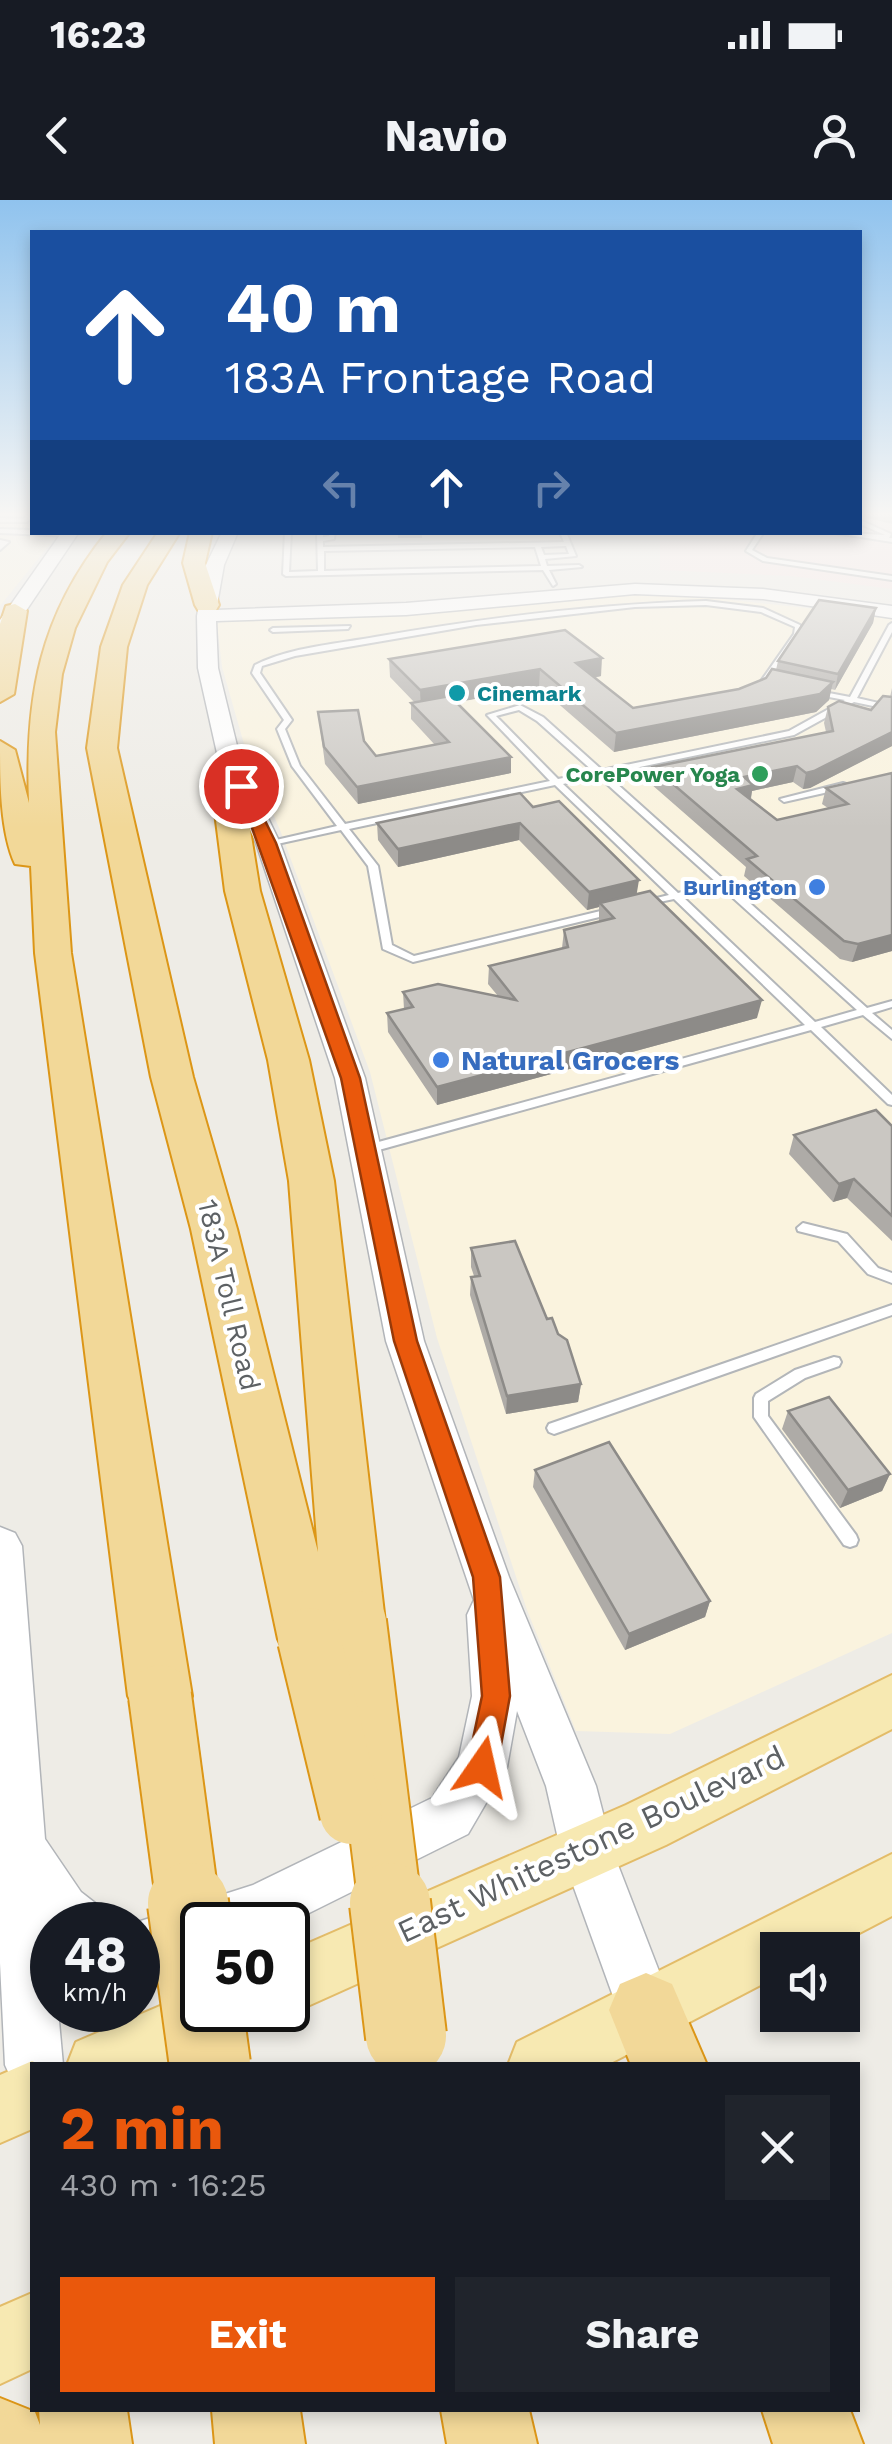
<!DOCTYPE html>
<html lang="en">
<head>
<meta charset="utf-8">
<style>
  :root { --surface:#171b24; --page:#20242c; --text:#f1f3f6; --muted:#9ea1a6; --accent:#ea580c }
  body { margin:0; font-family:"Work Sans",sans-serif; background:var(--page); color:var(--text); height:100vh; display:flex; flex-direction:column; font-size:38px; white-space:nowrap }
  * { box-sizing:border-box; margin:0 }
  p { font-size:32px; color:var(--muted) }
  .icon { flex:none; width:55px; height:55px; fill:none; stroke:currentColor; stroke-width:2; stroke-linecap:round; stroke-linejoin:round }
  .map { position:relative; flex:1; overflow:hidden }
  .drawer { position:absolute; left:30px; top:1862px; width:830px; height:350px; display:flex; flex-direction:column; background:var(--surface); border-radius:0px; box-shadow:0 5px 15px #0003 }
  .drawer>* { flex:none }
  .guide { position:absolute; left:30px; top:30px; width:832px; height:305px; border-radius:0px; box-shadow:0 5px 15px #0003; background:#1a4fa0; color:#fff; overflow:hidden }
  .buttons { position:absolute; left:760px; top:1732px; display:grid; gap:20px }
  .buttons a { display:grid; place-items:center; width:100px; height:100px; border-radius:0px; background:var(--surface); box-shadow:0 5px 15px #0003; font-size:50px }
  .speed { position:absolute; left:30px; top:1702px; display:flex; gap:20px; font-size:50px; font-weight:700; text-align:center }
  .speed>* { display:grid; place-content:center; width:130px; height:130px; border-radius:50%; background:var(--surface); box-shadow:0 5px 15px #0003; line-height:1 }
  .speed small { font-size:25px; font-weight:400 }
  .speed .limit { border:5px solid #111; border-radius:15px; background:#fff; color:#111 }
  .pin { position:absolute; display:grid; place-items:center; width:85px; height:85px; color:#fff; margin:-42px; border:5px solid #fff; border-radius:50%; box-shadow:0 2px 10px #0007 }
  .me { position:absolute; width:110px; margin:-55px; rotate:11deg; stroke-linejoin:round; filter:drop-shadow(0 0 8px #0008) }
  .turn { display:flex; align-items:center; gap:35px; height:210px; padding:0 30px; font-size:45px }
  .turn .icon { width:130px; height:130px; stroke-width:2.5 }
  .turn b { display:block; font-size:70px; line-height:85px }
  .lanes { display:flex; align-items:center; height:95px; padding:0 30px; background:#0003; justify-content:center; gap:50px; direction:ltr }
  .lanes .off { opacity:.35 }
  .round { display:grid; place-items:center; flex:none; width:105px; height:105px; border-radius:0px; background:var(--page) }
  .headline { display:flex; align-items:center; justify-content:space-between; height:170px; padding:0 30px }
  h1 { font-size:60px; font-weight:700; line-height:75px; color:var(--accent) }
  .primary-button { display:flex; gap:20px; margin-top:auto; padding:20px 30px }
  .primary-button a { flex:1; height:115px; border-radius:0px; background:var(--accent); color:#fff; font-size:40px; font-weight:700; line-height:115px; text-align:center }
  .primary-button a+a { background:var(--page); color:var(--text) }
  .status { display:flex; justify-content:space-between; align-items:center; height:70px; padding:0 50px; background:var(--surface); direction:ltr }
  .status svg { height:28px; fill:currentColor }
  header { display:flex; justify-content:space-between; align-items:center; height:130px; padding:0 30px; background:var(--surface); font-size:45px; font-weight:700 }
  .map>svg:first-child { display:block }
  .commercial { fill:#faf3de }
  .medical { fill:#f9e5e4 }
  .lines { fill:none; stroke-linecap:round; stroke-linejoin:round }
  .lane-casing { stroke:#b3b6b9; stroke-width:4 }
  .secondary-casing { stroke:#b2b5b9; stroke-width:3 }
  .primary-casing { stroke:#e3bc69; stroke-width:4 }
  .highway-casing { stroke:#dc9617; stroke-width:4 }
  .lane { fill:#fff; fill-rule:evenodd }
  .secondary { fill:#fff; fill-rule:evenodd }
  .primary { fill:#f7e9b2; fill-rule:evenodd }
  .highway { fill:#f2d898; fill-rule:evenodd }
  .highway-bridge-far1-casing { stroke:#dc9617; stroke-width:66; stroke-linecap:butt }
  .highway-bridge-casing { stroke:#dc9617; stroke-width:84; stroke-linecap:butt }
  .highway-bridge-far1 { stroke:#f2d898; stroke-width:62 }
  .highway-bridge { stroke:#f2d898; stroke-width:80 }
  .wall { fill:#aeaba7 }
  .shaded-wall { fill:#8d8b88 }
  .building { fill:#cac7c2; stroke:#8d8b88; stroke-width:2.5 }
  .route { fill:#ea580c; stroke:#983908; stroke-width:2.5 }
  .culture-dot { fill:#0f9aa8; stroke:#fff; stroke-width:4 }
  .leisure-dot { fill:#2e9e5b; stroke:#fff; stroke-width:4 }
  .shop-dot { fill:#3f7fe0; stroke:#fff; stroke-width:4 }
  .labels { text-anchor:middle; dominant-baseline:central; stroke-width:8; stroke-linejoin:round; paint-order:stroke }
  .far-culture-label { font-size:22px; font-weight:bold; fill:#0d838f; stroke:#fff; text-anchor:start }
  .far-leisure-label { font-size:22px; font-weight:bold; fill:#27864d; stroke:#fff; text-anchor:end }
  .far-shop-label { font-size:22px; font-weight:bold; fill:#366cbe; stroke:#fff; text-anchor:end }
  .shop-label { font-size:28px; font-weight:bold; fill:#366cbe; stroke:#fff; text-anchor:start }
  .street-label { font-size:28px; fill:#5d6164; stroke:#fff }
  .near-street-label { font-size:32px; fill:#5d6164; stroke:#fff }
</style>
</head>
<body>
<div class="status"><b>16:23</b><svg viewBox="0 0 49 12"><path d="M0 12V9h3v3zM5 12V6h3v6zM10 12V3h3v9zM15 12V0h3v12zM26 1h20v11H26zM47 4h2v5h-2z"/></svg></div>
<header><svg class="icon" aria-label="back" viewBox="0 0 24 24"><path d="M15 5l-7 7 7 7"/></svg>Navio<svg class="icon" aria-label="person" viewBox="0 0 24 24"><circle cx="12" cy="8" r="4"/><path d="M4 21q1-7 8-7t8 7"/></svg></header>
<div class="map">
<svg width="892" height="2244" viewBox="0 0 892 2244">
  <rect width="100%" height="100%" fill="#eeece6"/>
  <!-- commercial -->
  <g class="commercial">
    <path d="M0 314H32V332L59 333 0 406Z"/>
    <path d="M657 392 892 417V1433L670 1534 576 1531 527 1410 437 1138 370 872 280 630 246 551 222 467 217 424 230 419Z"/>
  </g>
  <!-- medical -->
  <path class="medical" d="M860 314H892V389L791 376 660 370V332H860Z"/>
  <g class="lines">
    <defs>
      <g id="lane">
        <path d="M29 314H32V317L27 322H0V318L23 319Z"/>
        <path d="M860 320 891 334 889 338H892V342L829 332 885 335 860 324Z"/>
        <path d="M0 329 32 330V332H71L73 334 70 336 0 333Z"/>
        <path d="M285 332H291L289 372 318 371 317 332H323V337L329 336V332H335L334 339 323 341V347L564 342 560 332H566L576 356 545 359 547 366 579 365 582 367 549 370 556 384 553 386 543 370 286 376 283 374ZM566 346 569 354 544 355 541 347ZM535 347 541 366 324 371V351Z"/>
        <path d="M758 332H764L752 350 767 358 892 376V380L763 361 746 351Z"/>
        <path d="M0 340 9 342 0 350Z"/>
        <path d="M706 401 763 408 800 425 802 434 766 486 759 484 794 434 795 427 761 412 706 405 635 407 476 425 295 456 262 466 260 473 292 520 285 529 300 566 345 624 550 581 487 515 520 505 543 517 602 570 789 531 845 500 813 494V490L850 497 889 425 892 423V432L857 498 892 506V510L854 502 794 535 606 574 867 808 892 801V807L872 813 892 830V839L863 815 821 827 892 895V905L888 904 811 830 368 953 364 952 362 949 364 946 805 825 674 699 640 706V702L669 695 555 585 349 629 378 666 392 745 414 756 613 708 616 709V713L413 762 383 749 368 666 341 630 268 646 263 643 337 626 292 566 277 529 284 520 252 473 255 465C291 447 336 444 375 437 485 418 595 404 706 401ZM519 510 537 521 594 572 558 579 496 516ZM598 576 717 683 678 693 563 584ZM721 687 857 810 815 822 683 697Z"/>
        <path d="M350 426 348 429 273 432 270 430 273 428Z"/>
        <path d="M843 583 846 584V588L784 602 780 599Z"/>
        <path d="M803 1023 847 1034 878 1068 892 1073V1083L868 1074 838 1041 798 1031 797 1028Z"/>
        <path d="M892 1105V1115L554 1234 549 1232 547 1228 549 1224Z"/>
        <path d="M834 1157 839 1158 841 1162 839 1166 805 1178 768 1201V1216L856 1335 858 1340 856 1345 850 1347 844 1345 754 1217V1198L756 1194 795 1170Z"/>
      </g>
      <g id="secondary">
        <path d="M62 332H79L7 439 0 441V420Z"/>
        <path d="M222 332H238L224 365 216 410 406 403 635 384 763 389 892 406V418L763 399 635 394 406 415 216 421 218 468 241 562 280 643 365 878 424 1141 509 1377 596 1586 613 1652 674 1810 666 1830 646 1838 626 1830 618 1810 561 1652 546 1586 517 1511 507 1567 468 1634 285 1725H202V1757L138 1775V1725H128L253 1685 432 1598 459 1557 472 1496 467 1415 474 1400 386 1141 335 878 256 643 219 562 198 468 197 416 206 365Z"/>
        <path d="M0 1327 15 1333 22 1346 45 1639 81 1692 99 1706 107 1725H52V1810H58L63 1865H32V1893L14 1885 5 1865 0 1763Z"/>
      </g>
      <g id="primary">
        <path d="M892 1475V1529L666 1645 310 1805 288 1814 278 1810H288V1752L626 1605Z"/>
        <path d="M892 1654V1716L827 1750H778V1776L607 1865H508L517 1842Z"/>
        <path d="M202 1788V1810H251L242 1834 174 1865H67L76 1842Z"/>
        <path d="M32 1861 41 1865H32V1929L0 1943V1875Z"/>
        <path d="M32 2093V2169L0 2184V2107Z"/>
      </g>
      <g id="highway">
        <path d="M107 332H130L107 362 75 428 62 474 55 532 71 753 192 1496 182 1517 160 1526 138 1517 128 1496 35 753 31 666 15 664C0 631 0 579 0 541L15 550 29 603C25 498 39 416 107 332Z"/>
        <path d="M158 332H180L147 385 127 447 117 548 193 877 237 1029 318 1352 289 981 268 860 225 691 214 605 215 562 230 553 245 562 246 605 260 691 309 860 334 981 385 1422 376 1442 355 1450 338 1443 331 1459 309 1467 287 1459 278 1439 191 1029 151 877 87 548 101 447 123 385Z"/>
        <path d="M190 332H212L205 363 219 405 216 410H198L195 405 183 363Z"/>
        <path d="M15 404 27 411 14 494 0 502V424L6 406Z"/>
        <path d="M646 1773 672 1784 707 1865H631L609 1810 620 1784Z"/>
        <path d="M0 2198 35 2212 40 2225 39 2210H127L132 2244H0Z"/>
        <path d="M212 2210H300L305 2244H215Z"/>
        <path d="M441 2210H529L537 2244H447Z"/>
        <path d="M762 2210H850L863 2244H773Z"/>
      </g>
    </defs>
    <!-- lane casing -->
    <use href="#lane" class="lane-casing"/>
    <!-- secondary casing -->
    <use href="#secondary" class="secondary-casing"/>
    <!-- primary casing -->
    <use href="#primary" class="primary-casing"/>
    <!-- highway casing -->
    <use href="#highway" class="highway-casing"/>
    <!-- lane -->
    <use href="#lane" class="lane"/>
    <!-- secondary -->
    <use href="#secondary" class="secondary"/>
    <!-- primary -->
    <use href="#primary" class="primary"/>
    <!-- highway -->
    <use href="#highway" class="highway"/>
    <defs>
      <g id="highway-bridge-far1">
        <path d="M355 1422 390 1705"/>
        <path d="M309 1439 351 1613"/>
        <path d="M160 1496 188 1705"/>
      </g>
      <g id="highway-bridge">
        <path d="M188 1703 210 1865"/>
        <path d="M390 1703 406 1836"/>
      </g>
    </defs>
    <!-- highway-bridge-far1 casing -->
    <use href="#highway-bridge-far1" class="highway-bridge-far1-casing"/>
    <!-- highway-bridge casing -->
    <use href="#highway-bridge" class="highway-bridge-casing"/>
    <!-- highway-bridge-far1 -->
    <use href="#highway-bridge-far1" class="highway-bridge-far1"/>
    <!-- highway-bridge -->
    <use href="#highway-bridge" class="highway-bridge"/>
  </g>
  <!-- wall -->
  <g class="wall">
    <path d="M860 314H892V324L860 316Z"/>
    <rect x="398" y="332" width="24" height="6"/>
    <path d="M876 408 873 423 835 490 831 489 829 500 816 512 614 552 539 487 456 502 511 573 358 604 325 564 318 512 364 541 376 556 435 545 411 519V503H415L390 477 389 459 565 430 601 476 594 478 633 508 739 489 766 478 776 470 778 461Z"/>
    <path d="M892 488V546L810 588 803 589 793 582 752 591 751 599 777 620 828 608 822 604 826 588 892 573V751L852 762 840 759 744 676 746 667 651 584 653 567 826 532 824 523 828 507 871 510 890 497Z"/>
    <path d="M533 607 637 695 757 818 437 905 388 832 387 813 404 809 403 792 498 796 488 784 489 766 562 748 564 730 599 722V707L587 710 519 640 398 667 378 640 377 623Z"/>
    <path d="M892 926V1041L847 998 833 1002 789 954 794 935Z"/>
    <path d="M471 1048 547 1119 558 1134 581 1184 578 1202 506 1214 470 1095 471 1077 474 1076 471 1067Z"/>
    <path d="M788 1211 890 1274 882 1291 840 1308 782 1229Z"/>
    <path d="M535 1270 710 1401 705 1417 625 1450 533 1287Z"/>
  </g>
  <!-- shaded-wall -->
  <g class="shaded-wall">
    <path d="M876 408 873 423 835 490 838 474Z"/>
    <path d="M602 458 601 476 575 481 576 463Z"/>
    <path d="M540 469 539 487 421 509 420 490Z"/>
    <path d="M833 482 829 500 816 512 614 552 616 533Z"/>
    <path d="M892 532V546L810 588 803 589 806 573Z"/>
    <path d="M511 557V573L358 604 357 587Z"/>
    <path d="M797 566 793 582 752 591 750 602 737 589 744 577Z"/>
    <path d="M520 623 519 640 398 667V649Z"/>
    <path d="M639 680 636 698 600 703 599 707 587 710 589 692Z"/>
    <path d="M892 735V751L852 762 858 744Z"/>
    <path d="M762 800 757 818 437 905V887Z"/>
    <path d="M854 979 847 998 833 1002 839 984Z"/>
    <path d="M581 1184 578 1202 506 1214 507 1196Z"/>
    <path d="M890 1274 882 1291 840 1308 848 1290Z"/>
    <path d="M710 1401 705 1417 625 1450 629 1434Z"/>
  </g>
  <!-- building -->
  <g class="building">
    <path d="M819 400 876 408 838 474 778 461Z"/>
    <path d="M565 430 602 458 576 463 633 508 739 489 766 478 772 469 833 482 820 494 616 533 540 469 420 490 389 459Z"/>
    <path d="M450 496 511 557 357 587 324 547 318 512 358 510 364 541 376 556 449 542 411 503Z"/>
    <path d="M883 496 892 497V532L814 571 806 573 797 566 744 577 753 585 737 589 777 620 848 604 826 588 892 573V735L858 744 844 741 747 659 757 656 653 567 833 531 828 507 839 501 871 510Z"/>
    <path d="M520 593 533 607 559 601 639 680 589 692 520 623 398 649 377 623Z"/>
    <path d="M650 691 762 800 437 887 387 813 413 807 403 792 438 784 516 800 489 766 568 747 564 730 614 718 600 703Z"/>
    <path d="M876 910 892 926V1016L854 979 839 984 794 935Z"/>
    <path d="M515 1041 547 1119 552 1118 558 1134 567 1140 581 1184 507 1196 471 1077 480 1076 471 1048Z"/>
    <path d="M829 1197 890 1274 848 1290 788 1211Z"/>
    <path d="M609 1242 710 1401 629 1434 535 1270Z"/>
  </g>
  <!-- sky -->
  <linearGradient id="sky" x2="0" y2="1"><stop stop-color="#90c3ee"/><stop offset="0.5" stop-color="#f7f6f4"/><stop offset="1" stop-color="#f7f6f4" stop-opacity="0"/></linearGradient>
  <rect width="892" height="628" fill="url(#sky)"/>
  <!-- route -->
  <path class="route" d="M236 583 248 586 276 643 360 878 417 1141 500 1377 510 1496 497 1567 493 1578 482 1582 472 1578 467 1567 482 1496 473 1377 394 1141 341 878Z"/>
  <!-- markers -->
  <circle class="culture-dot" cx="457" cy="493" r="10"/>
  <circle class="leisure-dot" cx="760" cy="574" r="10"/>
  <g class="shop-dot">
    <circle cx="817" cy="687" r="10"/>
    <circle cx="441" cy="860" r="10"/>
  </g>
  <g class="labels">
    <!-- far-culture labels -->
    <g class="far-culture-label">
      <text x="477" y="493">Cinemark</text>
    </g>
    <!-- far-leisure labels -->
    <g class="far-leisure-label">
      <text x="740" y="574">CorePower Yoga</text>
    </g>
    <!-- far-shop labels -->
    <g class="far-shop-label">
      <text x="797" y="687">Burlington</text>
    </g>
    <!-- shop labels -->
    <g class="shop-label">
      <text x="461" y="860">Natural Grocers</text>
    </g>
    <!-- street labels -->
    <g class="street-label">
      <text transform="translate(229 1095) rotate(77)">183A Toll Road</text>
    </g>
    <!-- near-street labels -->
    <g class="near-street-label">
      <text transform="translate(591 1644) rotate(-25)">East Whitestone Boulevard</text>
    </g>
  </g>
</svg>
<div class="buttons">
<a><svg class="icon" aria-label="sound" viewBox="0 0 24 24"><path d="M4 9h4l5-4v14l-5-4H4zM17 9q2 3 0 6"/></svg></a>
</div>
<div class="speed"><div>48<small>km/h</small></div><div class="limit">50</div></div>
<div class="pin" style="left:241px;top:586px;background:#d93025"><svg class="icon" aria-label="arrive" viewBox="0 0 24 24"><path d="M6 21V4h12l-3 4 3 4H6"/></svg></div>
<svg class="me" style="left:482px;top:1567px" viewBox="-20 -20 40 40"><path d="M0-17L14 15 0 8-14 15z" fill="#ea580c" stroke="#fff" stroke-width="4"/></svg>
<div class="guide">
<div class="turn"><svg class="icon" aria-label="ahead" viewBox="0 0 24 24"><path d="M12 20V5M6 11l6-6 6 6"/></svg><div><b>40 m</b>183A Frontage Road</div></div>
<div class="lanes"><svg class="icon off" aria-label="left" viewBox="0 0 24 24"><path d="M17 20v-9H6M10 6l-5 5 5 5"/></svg><svg class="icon" aria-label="ahead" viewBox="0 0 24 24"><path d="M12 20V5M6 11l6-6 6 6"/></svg><svg class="icon off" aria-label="right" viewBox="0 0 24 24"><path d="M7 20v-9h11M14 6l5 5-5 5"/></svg></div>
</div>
<section class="drawer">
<div class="headline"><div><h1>2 min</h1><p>430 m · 16:25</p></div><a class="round"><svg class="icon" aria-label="close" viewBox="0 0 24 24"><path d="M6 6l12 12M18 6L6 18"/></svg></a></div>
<div class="primary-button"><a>Exit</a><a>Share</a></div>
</section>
</div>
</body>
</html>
